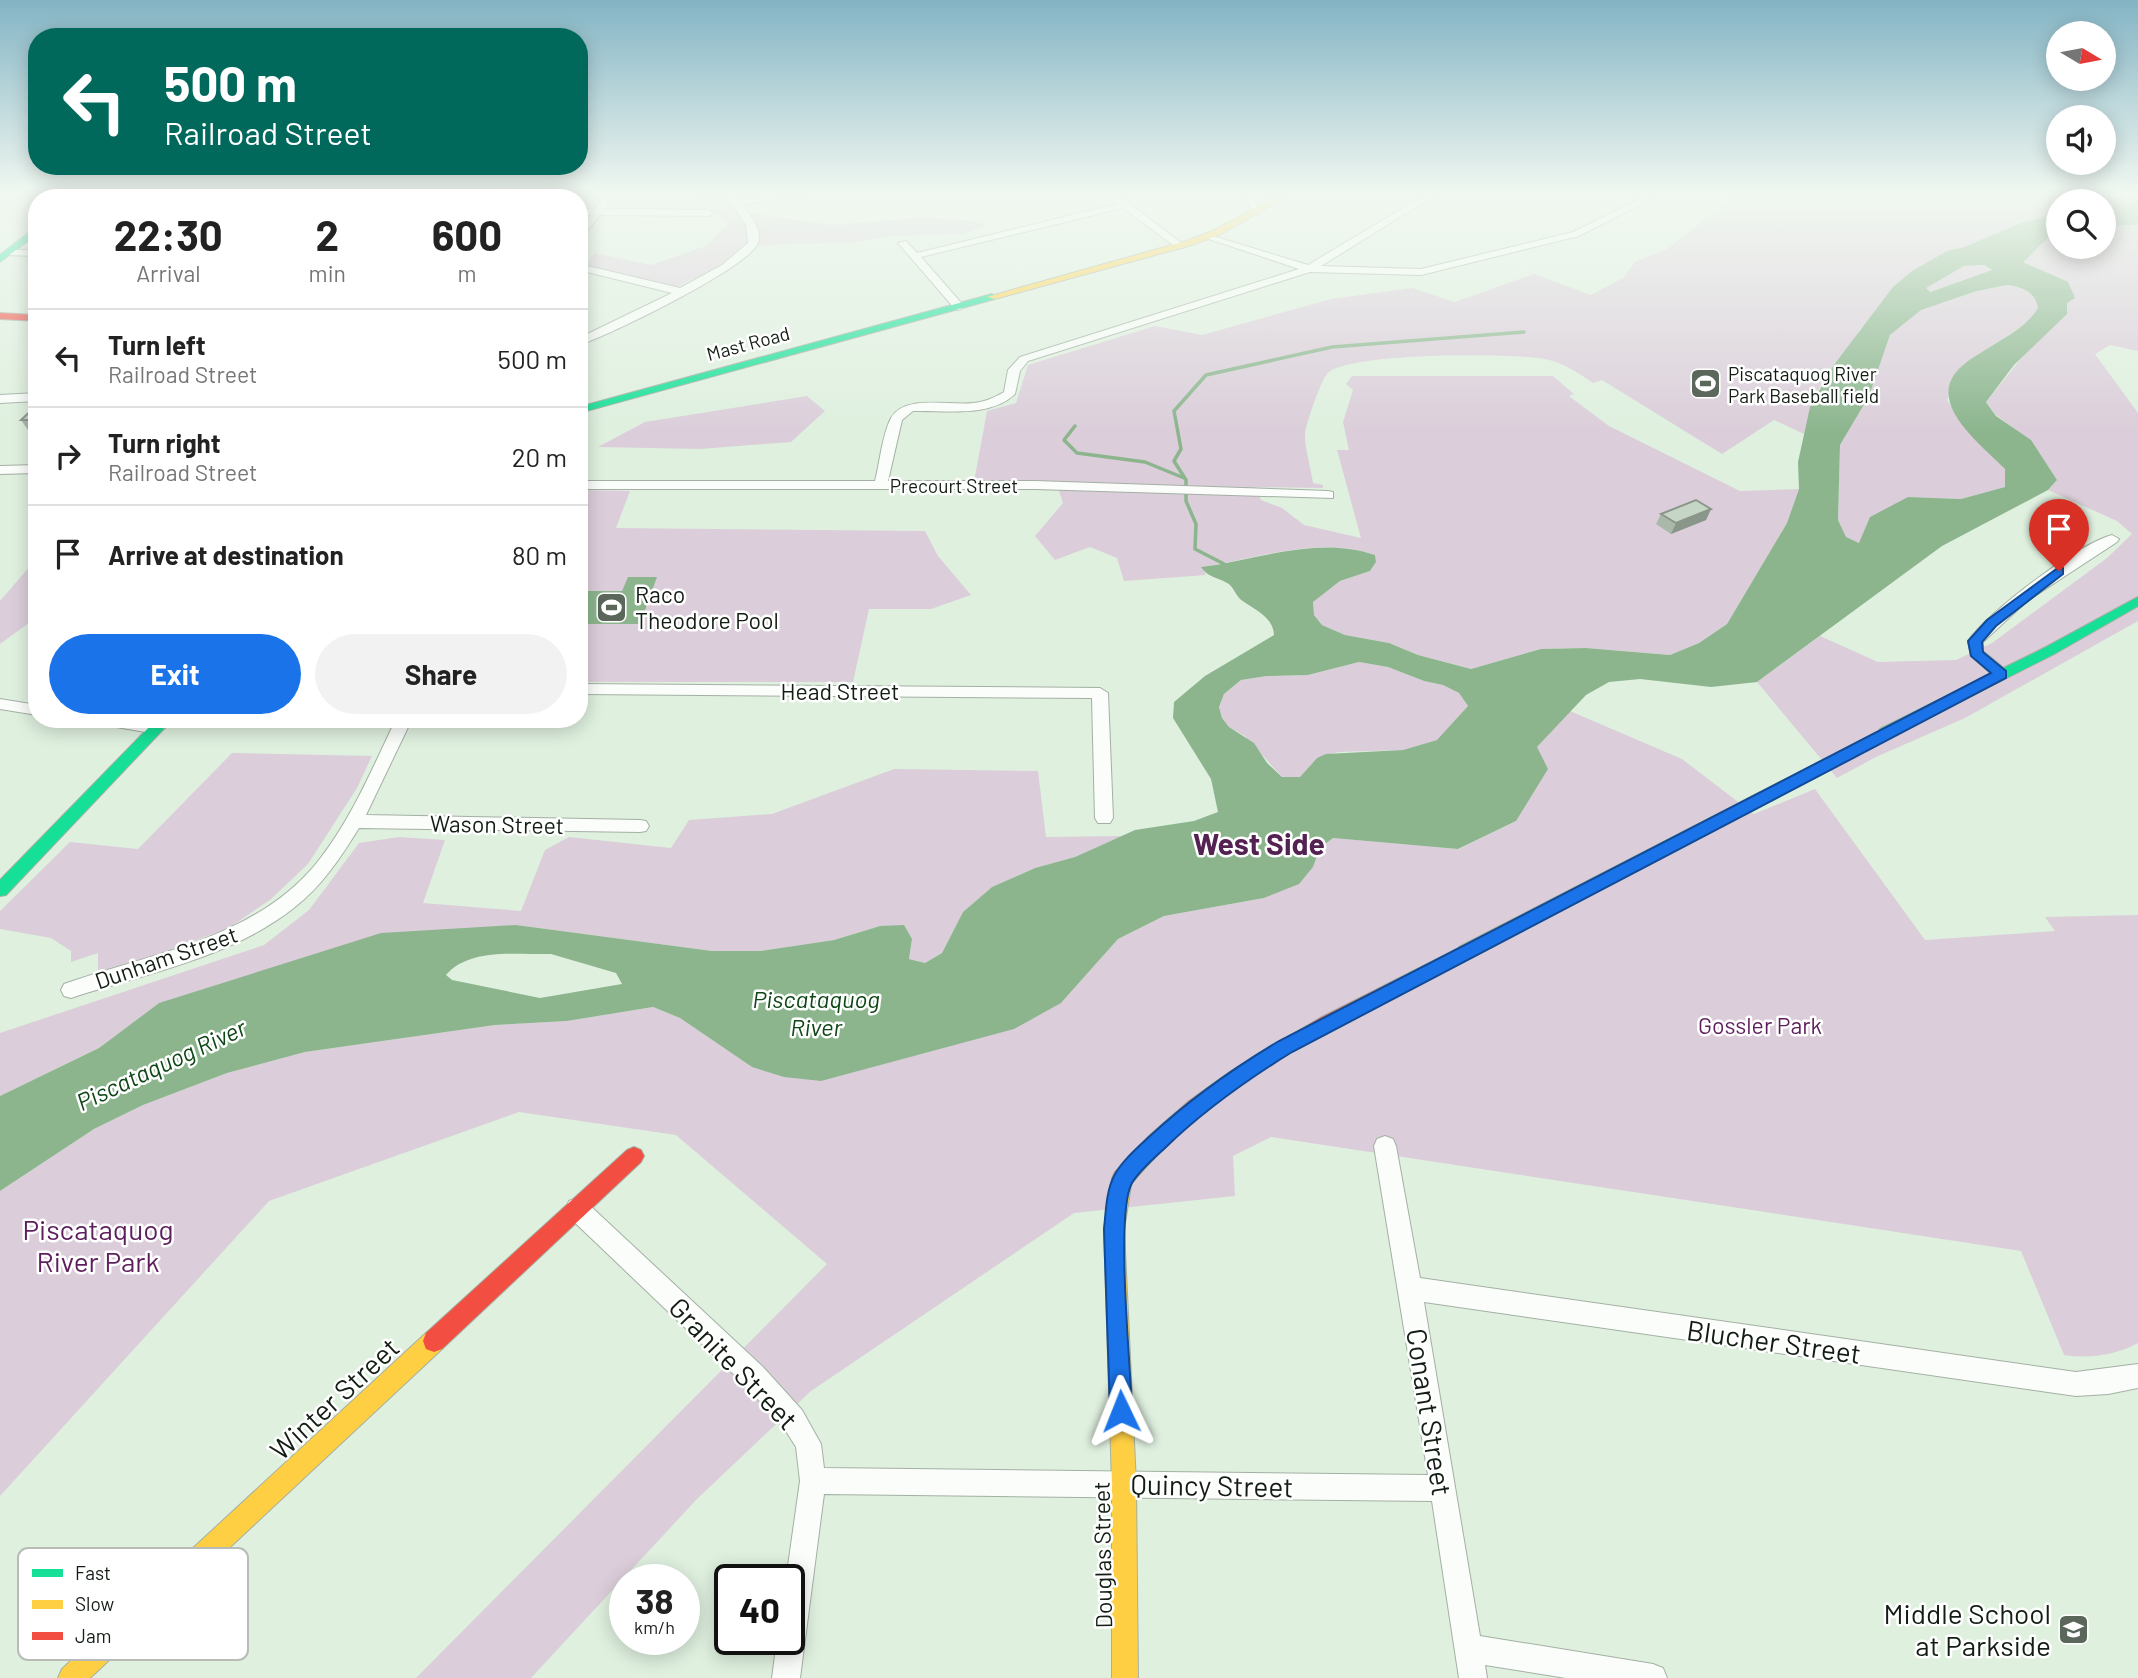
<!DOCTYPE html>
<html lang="en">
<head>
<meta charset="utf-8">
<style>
  :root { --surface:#fff; --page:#f2f2f2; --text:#222; --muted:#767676; --line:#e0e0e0; --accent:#1a73e8 }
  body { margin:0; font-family:Barlow,sans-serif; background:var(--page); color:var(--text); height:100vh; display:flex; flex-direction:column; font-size:26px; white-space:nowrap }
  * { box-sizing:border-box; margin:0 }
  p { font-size:23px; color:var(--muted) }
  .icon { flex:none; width:38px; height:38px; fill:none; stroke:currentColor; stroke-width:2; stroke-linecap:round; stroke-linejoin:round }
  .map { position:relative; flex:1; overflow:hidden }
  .drawer { position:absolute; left:28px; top:189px; width:560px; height:539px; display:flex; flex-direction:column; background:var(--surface); border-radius:28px; box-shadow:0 4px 18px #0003 }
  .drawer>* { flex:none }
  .guide { position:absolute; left:28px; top:28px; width:560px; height:147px; border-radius:28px; box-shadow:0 4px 18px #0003; background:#00695c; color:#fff; overflow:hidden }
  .needle { width:46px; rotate:100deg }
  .buttons { position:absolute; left:2046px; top:21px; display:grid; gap:14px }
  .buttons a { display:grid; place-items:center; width:70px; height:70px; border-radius:50%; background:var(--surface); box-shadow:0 4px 18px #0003; font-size:35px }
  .speed { position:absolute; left:609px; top:1564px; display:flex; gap:14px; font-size:35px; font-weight:700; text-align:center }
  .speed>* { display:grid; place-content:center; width:91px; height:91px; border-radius:50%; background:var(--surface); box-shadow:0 4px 18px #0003; line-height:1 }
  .speed small { font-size:18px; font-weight:400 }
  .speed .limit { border:4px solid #111; border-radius:10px; background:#fff; color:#111 }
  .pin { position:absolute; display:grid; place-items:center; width:60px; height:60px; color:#fff; margin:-72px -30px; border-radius:50% 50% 50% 0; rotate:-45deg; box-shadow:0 0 7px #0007 }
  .pin .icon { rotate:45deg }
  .me { position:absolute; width:77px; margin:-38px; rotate:358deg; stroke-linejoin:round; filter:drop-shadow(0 0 5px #0008) }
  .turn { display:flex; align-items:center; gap:24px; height:147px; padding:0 21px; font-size:32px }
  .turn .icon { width:91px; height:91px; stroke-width:2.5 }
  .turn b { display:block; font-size:49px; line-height:60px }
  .eta { display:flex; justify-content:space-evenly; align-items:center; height:119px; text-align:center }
  .eta b { font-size:42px; font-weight:700; line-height:49px }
  .primary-button { display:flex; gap:14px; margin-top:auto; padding:14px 21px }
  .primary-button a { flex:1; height:80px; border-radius:42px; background:var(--accent); color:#fff; font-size:28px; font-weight:700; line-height:80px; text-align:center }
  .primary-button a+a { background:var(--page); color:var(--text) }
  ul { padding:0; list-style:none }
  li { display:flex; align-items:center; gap:21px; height:98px; padding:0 21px; border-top:2px solid var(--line) }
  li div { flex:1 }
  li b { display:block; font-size:26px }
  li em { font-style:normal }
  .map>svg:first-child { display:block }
  .green { fill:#dbceda }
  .water { fill:#8cb58e; fill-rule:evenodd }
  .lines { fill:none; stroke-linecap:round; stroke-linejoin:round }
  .stream { stroke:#8cb58e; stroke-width:3.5 }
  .street-casing { stroke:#a4b0a4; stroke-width:2 }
  .fast-casing { stroke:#a4b0a4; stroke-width:2 }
  .slow-casing { stroke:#a4b0a4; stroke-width:2 }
  .jam-casing { stroke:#a4b0a4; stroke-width:2 }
  .street { fill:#fafdfa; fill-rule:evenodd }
  .fast { fill:#16e098; fill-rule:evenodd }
  .slow { fill:#ffcf43; fill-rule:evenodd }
  .jam { fill:#f24e42; fill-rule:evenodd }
  .wall { fill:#aab8aa }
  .shaded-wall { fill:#8b968b }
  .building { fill:#c6d6c6; stroke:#8b968b; stroke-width:2 }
  .route { fill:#1a73e8; stroke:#114b97; stroke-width:2 }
  .labels { text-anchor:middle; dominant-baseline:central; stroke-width:5; stroke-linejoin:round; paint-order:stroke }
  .far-street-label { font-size:19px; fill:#121d13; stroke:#fff }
  .far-poi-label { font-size:19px; fill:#121d13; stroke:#fff; text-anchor:start }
  .poi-label { font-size:23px; fill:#121d13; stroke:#fff; text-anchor:start }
  .street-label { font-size:23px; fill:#121d13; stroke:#fff }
  .park-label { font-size:23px; fill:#5d1f5c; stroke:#fff }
  .water-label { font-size:24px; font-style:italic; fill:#0e4616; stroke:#fff }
  .near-park-label { font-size:28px; fill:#5d1f5c; stroke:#fff }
  .near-street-label { font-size:28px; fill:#121d13; stroke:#fff }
  .near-poi-label { font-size:28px; fill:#121d13; stroke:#fff; text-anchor:end }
  .district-label { font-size:30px; font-weight:bold; fill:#532252; stroke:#fff }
  .key { fill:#fff; stroke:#b8bbb8; stroke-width:2 }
  .key-label { font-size:19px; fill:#121d13 }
</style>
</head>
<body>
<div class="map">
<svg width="2138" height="1678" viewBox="0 0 2138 1678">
  <rect width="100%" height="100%" fill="#dff0df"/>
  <!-- green -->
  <g class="green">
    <path d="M698 196H723L730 206 751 213 831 225 928 217C947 222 969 216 986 226L963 234 892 236 847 243 778 244 744 248 714 269 676 287 586 265 594 253 651 265 706 246 728 225Z"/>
    <path d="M1733 196H2115L2104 205V201H2058V214L2021 223 1964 247 1947 251 1860 329C1853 343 1844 352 1834 364 1818 385 1810 409 1804 434L1774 420 1722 454 1602 380 1593 383C1577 372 1564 363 1545 359 1513 353 1346 352 1327 374 1321 380 1305 426 1305 435 1305 450 1311 468 1313 483L1323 485V488L1256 487 1261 500 1282 508 1304 525 1361 538 1337 450H1349L1343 422 1353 390 1346 384 1352 376H1553L1574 394 1569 396 1609 426 1740 491 1799 489 1787 523 1727 624 1699 643 1670 655 1586 648 1541 649 1471 669 1418 655 1389 643 1345 635 1322 625 1314 615 1313 602 1340 581 1370 571 1376 562 1375 555C1317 535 1259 559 1202 567L1206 575 1124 581 1117 558 1090 547 1055 560 1035 536 1063 503 1056 482H974L987 411 1016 403 1028 365 1155 326 1202 335 1331 299 1412 288 1455 302 1534 274 1591 295 1623 278 1635 262 1669 248Z"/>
    <path d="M2104 225H2138V351L2110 345 2095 354 2138 413V621L1965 718 1876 757 1837 778 1757 682 1820 636 1878 662 1956 660 1992 643 2107 558 2132 534 2117 521 2048 490 2057 480 2031 441 1996 415 1986 402 2028 350 2048 274 2023 261C2037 253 2043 238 2058 232V247H2104Z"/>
    <path d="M1984 265 1992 270 1929 292 1925 288 1964 266Z"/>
    <path d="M2007 285C2022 287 2035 291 2038 308L2029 321 1961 367 1947 400 1965 428 2005 469V487L1961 499 1908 497 1859 543 1846 538 1838 520 1840 445 1869 396 1890 335 1921 310 1977 291Z"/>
    <path d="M807 396 825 411 791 442 700 449 598 447 645 422Z"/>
    <path d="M579 490 630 491 616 528 925 531 938 556 971 595 931 609H869L853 682H579Z"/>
    <path d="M37 558V617L0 644V601Z"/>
    <path d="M1359 662 1388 667 1424 681 1443 685 1459 693 1468 706 1438 740 1403 750 1338 752 1317 758 1300 777H1282L1245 736 1229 727 1222 718 1219 707 1224 694 1241 680 1267 676 1308 675Z"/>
    <path d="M1570 711 1682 759 1754 814 1815 789 1925 940 2055 931 2045 917 2138 915V1343C2116 1355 2089 1359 2064 1355L2021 1251 1271 1137 1233 1156 1235 1196 1074 1213 811 1391 696 1500 531 1678H416L827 1264 676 1135 519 1112 269 1201 0 1496V1191L94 1129 143 1105 227 1073 305 1052 495 1025 567 1021 653 1007 680 1018 752 1067 1061 1003 1118 939 1164 916 1264 898 1313 867 1320 848 1333 838 1459 849 1516 821 1537 747Z"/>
    <path d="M232 753 372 756 357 788 308 864 271 899 229 928 98 976V953L71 962V951L51 938 0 929V911L70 842 138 849Z"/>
    <path d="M894 769 1038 771 1046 837 1122 836 1075 857 1035 868 992 887 963 912 942 953 925 963 909 959 912 939 880 926 834 940 761 951H712L516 925 159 1003 99 1048 0 1096V1033L264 945 309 910 359 843 399 837 445 840 423 903 521 911 545 850 569 837 671 848 689 820 772 814Z"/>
  </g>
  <!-- water -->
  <g class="water">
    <path d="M2115 196H2138V225H2104V205Z"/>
    <path d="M2058 214V232C2044 238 2036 252 2023 262L2068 282 2075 298 2067 303V314L2014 365 1986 402 1996 416 2031 440 2057 480 2048 490 1942 546 1757 682 1711 687 1640 679 1609 682 1586 695 1537 747 1548 769 1516 821 1458 849 1333 838 1320 848 1313 867 1299 884 1264 898 1164 916 1118 939 1061 1003 1014 1029 821 1081 784 1077 752 1067 680 1018 653 1007 567 1021 495 1025 305 1052 227 1073 143 1105 94 1129 0 1191V1096L99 1048 159 1003 381 933 516 925 712 951H761L834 940 880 926 904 925 912 939 909 959 925 963 942 953 963 912 992 887 1035 868 1075 857 1135 830 1194 821 1218 812 1211 779 1173 718 1174 702 1205 676 1274 635C1273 616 1254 610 1240 599 1236 595 1234 589 1230 585 1220 577 1209 579 1201 567 1259 560 1317 535 1375 555L1376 562 1370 571 1340 581 1313 602 1314 615 1322 625 1345 635 1389 643 1418 655 1471 669 1541 649 1586 648 1670 655 1699 643 1727 624 1787 523 1799 489 1798 462 1810 407 1833 366 1893 287 1912 271 1947 251 1964 247 2021 223ZM1984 265 1992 270 1930 292 1926 288 1964 266ZM2007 285C2022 287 2035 291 2038 308 2028 324 2014 332 1998 342 1986 350 1972 357 1962 366 1922 401 1981 444 2005 469V487L1961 499 1908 497 1870 517 1859 543 1846 537 1838 520 1840 445 1869 396 1890 335 1921 310 1977 291ZM1359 662 1388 667 1424 681 1443 685 1459 693 1468 706 1437 740 1403 750 1326 754 1317 758 1300 777H1282L1267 763 1254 743 1229 727 1222 718 1219 707 1224 694 1241 680 1267 676 1308 675ZM551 954 616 973 622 984 540 998 452 980 446 975C470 947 518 955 551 954Z"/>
    <path d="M628 577H657L640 624H579V591H622Z"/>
  </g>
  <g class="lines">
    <!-- stream -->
    <g class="stream">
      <path d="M1075 426 1064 440 1077 453 1145 462 1184 478"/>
      <path d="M1228 566 1195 549 1196 524 1186 501V480L1174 461 1181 449 1174 411 1206 375 1332 347 1524 332"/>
    </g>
    <defs>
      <g id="street">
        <path d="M408 196H417L408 198Z"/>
        <path d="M604 196H613L604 209 709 210 714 213 709 216 600 215 579 241V231L591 215H579V209H595Z"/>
        <path d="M727 196H736L738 199 805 196 742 204C749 214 763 230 758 243 748 268 608 336 579 345V338L672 293 579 270V264L680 288 722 265 748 243 746 225Z"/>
        <path d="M1112 196H1119L1183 244V248H1177L1123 208 921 257 963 305 964 307 959 310 955 309 898 243 906 241 917 253 1117 204Z"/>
        <path d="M1245 196H1254L1259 214H1253Z"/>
        <path d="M1423 196H1434L1321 266 1421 269 1573 232 1645 196H1657L1579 236 1421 275 1310 272 1028 361 1020 371 1015 394C990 418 945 410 913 411L902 420 888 481H1035L1328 491 1333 492V498L1035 489H579V481H875C880 462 882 435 891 418 905 394 950 406 973 403 984 402 994 398 1004 392L1008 370 1020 357 1299 269 1206 238V234L1308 265Z"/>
        <path d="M8 250H37V256L5 255 3 253Z"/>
        <path d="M37 393V401L0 403V395Z"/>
        <path d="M37 465V473L0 474V466Z"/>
        <path d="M2112 535 2119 539 2117 542 2027 601 1983 642V651L2006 670 2009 674 2006 678H1996L1971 656 1968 641C1988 612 2078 544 2112 535Z"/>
        <path d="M579 684 1100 688 1108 693 1113 818 1110 823H1098L1095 818 1092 698 579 694Z"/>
        <path d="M0 699 37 705V715L0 709Z"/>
        <path d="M91 719H136L163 724 165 728 157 734 99 724Z"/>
        <path d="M396 719H412L366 815 640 820 646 821 649 826 646 831 640 832 359 828C341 857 322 886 295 907 233 957 145 974 71 998L64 996 61 990 64 984C153 953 258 938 319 860 352 818 373 767 396 719Z"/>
        <path d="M1385 1136 1393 1139 1396 1146 1420 1278 2076 1372 2138 1364V1388L2108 1394 2076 1396 1424 1302 1480 1636 1653 1664 1663 1668 1667 1678H1566L1485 1665 1487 1678H1459L1432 1501 824 1494 800 1678H772L777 1640H789V1580H786L800 1481 796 1447 784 1428 745 1385 569 1217 566 1209 569 1201 577 1198 585 1201 763 1367 802 1410 821 1444 824 1468 1428 1475 1374 1146 1377 1139Z"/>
      </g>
      <g id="fast">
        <path d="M89 196H103L88 198Z"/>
        <path d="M37 226V234L0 262V255Z"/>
        <path d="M992 294 997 297 995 299 579 413V407Z"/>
        <path d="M2138 597V606L2056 653 1890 737 1885 738 1878 733 1880 729 2046 647Z"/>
        <path d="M157 719H173L6 895 0 896V880Z"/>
      </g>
      <g id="slow">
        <path d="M1277 196H1288L1221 234 1192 245 995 299 987 297 1186 241 1215 230Z"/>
        <path d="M1885 728 1892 733 1890 737 1471 957 1465 959 1459 957 1456 952 1459 947Z"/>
        <path d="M1122 1170 1129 1172 1132 1179 1124 1229 1136 1484 1138 1678H1112V1484L1104 1229 1112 1179 1115 1172Z"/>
        <path d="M434 1330 442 1333 445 1341 442 1349 90 1678H58L62 1669 426 1333Z"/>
      </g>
      <g id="jam">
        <path d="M0 313 37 315V321L0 319Z"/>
        <path d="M1465 945 1471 947 1474 952 1471 957C1380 1004 1281 1047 1201 1114 1175 1135 1152 1160 1129 1186L1122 1188 1115 1186 1112 1179 1115 1172 1150 1135 1189 1101 1231 1071 1320 1018Z"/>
        <path d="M634 1147 641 1150 644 1156 641 1162 442 1349 434 1352 426 1349 423 1341 426 1333 627 1150Z"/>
      </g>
    </defs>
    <!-- street casing -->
    <use href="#street" class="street-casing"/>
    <!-- fast casing -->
    <use href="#fast" class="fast-casing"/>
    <!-- slow casing -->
    <use href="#slow" class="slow-casing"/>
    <!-- jam casing -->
    <use href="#jam" class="jam-casing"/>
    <!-- street -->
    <use href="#street" class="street"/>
    <!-- fast -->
    <use href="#fast" class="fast"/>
    <!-- slow -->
    <use href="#slow" class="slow"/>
    <!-- jam -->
    <use href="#jam" class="jam"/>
  </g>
  <!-- wall -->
  <g class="wall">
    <path d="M37 405V430H28L21 420Z"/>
    <path d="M1711 509 1706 520 1671 534 1656 524 1661 514Z"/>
  </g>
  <!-- shaded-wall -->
  <path class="shaded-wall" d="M1711 509 1706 520 1671 534 1676 523Z"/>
  <!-- building -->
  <g class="building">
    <path d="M37 405V420H21Z"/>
    <path d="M1696 500 1711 509 1676 523 1661 514Z"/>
  </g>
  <!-- sky -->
  <linearGradient id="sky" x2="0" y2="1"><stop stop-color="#83b4c4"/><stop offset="0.45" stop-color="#f1f8f1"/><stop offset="1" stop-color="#f1f8f1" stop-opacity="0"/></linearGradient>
  <rect width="2138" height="431" fill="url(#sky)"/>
  <!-- route -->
  <path class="route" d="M2059 567 2063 568V574L1996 626 1982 642 1983 652 2006 671V678L1292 1052C1245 1081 1204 1110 1165 1148 1153 1159 1140 1170 1132 1183 1115 1213 1131 1369 1132 1411L1129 1419 1121 1423 1113 1419 1110 1411 1104 1229C1106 1211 1106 1192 1114 1176 1122 1161 1137 1148 1150 1136 1190 1099 1232 1069 1279 1041L1991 673 1971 656 1968 641 1987 620Z"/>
  <!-- icons -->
  <defs>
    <symbol id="stadium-square" viewBox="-11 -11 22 22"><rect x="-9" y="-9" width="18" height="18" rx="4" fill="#5a675a" stroke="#fff"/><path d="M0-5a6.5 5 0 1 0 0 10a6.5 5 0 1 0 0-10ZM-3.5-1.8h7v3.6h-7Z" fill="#fff"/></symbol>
    <symbol id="school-square" viewBox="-11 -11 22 22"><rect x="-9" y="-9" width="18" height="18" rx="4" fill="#5a675a" stroke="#fff"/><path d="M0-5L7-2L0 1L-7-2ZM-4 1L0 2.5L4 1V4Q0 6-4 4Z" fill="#fff"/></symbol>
  </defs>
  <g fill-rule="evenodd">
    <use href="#stadium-square" x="1688" y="366" width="35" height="35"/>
    <use href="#stadium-square" x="594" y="590" width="35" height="35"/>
    <use href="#school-square" x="2056" y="1612" width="35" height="35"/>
  </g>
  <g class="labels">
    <!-- far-street labels -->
    <g class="far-street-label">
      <text transform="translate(748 343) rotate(-15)">Mast Road</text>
      <text x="954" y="485">Precourt Street</text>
    </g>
    <!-- far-poi labels -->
    <g class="far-poi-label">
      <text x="1728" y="373">Piscataquog River<tspan x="1728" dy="22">Park Baseball field</tspan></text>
    </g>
    <!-- poi labels -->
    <g class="poi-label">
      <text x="635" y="594">Raco<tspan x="635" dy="26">Theodore Pool</tspan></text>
    </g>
    <!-- street labels -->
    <g class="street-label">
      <text x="840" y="691">Head Street</text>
      <text transform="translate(497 824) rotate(1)">Wason Street</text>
      <text transform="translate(166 957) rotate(-19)">Dunham Street</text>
      <text transform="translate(1102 1555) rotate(-91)">Douglas Street</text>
    </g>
    <!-- park labels -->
    <g class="park-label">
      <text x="1760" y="1025">Gossler Park</text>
    </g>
    <!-- water labels -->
    <g class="water-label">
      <text x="816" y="998">Piscataquog<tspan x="816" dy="28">River</tspan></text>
      <text transform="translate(161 1064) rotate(-25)">Piscataquog River</text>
    </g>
    <!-- near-park labels -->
    <g class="near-park-label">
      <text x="98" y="1229">Piscataquog<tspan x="98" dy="32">River Park</tspan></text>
    </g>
    <!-- near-street labels -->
    <g class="near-street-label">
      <text transform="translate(1774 1341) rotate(8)">Blucher Street</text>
      <text transform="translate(734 1363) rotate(46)">Granite Street</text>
      <text transform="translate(334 1398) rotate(-43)">Winter Street</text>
      <text transform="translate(1430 1412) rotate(81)">Conant Street</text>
      <text transform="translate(1212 1485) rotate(1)">Quincy Street</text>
    </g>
    <!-- near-poi labels -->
    <g class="near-poi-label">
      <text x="2051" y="1613">Middle School<tspan x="2051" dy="32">at Parkside</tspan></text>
    </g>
    <!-- district labels -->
    <g class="district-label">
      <text x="1259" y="843">West Side</text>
    </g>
  </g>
  <!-- legend -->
  <rect x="18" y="1548" width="230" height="112" rx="10" class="key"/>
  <rect x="32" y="1569" width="31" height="8" fill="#16e098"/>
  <rect x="32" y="1600" width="31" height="9" fill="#ffcf43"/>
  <rect x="32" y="1632" width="31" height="8" fill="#f24e42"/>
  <g class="key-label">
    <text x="75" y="1580">Fast</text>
    <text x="75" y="1611">Slow</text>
    <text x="75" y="1643">Jam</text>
  </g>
</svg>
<div class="buttons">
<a><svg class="needle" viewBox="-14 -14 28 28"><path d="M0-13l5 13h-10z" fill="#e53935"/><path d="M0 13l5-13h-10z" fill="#767676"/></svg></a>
<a><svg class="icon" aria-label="sound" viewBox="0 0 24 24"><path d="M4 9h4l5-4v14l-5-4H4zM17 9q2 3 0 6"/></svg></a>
<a><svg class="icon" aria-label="search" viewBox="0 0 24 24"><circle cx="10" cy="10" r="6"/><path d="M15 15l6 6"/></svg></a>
</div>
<div class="speed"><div>38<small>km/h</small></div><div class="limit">40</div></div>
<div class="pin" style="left:2059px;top:571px;background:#d93025"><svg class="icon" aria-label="arrive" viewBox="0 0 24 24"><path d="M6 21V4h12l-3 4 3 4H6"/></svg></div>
<svg class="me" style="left:1121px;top:1411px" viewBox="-20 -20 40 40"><path d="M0-17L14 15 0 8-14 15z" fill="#1a73e8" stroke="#fff" stroke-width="4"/></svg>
<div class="guide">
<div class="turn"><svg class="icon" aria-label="left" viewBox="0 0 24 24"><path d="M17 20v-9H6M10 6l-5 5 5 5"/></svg><div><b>500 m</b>Railroad Street</div></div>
</div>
<section class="drawer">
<div class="eta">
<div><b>22:30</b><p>Arrival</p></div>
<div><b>2</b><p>min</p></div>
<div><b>600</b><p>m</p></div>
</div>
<ul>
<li><svg class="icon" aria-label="left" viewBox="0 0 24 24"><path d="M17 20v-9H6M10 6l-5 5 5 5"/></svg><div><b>Turn left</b><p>Railroad Street</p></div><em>500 m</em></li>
<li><svg class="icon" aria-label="right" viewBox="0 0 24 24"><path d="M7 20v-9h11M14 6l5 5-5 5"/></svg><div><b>Turn right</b><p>Railroad Street</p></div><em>20 m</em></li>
<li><svg class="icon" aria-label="arrive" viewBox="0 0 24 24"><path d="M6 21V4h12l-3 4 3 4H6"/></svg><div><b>Arrive at destination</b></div><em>80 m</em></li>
</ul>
<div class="primary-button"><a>Exit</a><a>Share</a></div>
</section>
</div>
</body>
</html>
